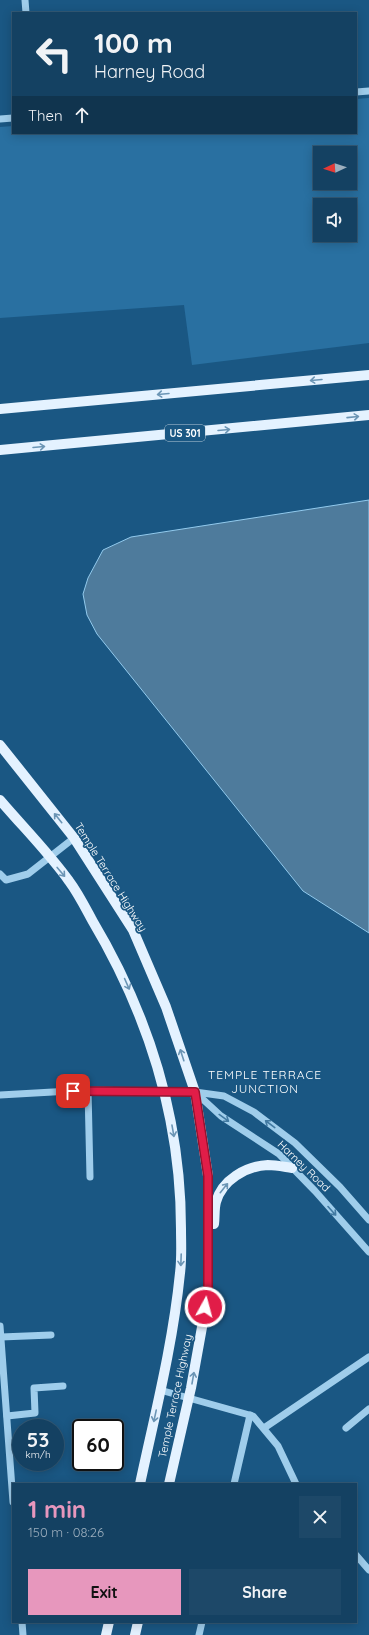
<!DOCTYPE html>
<html lang="en">
<head>
<meta charset="utf-8">
<style>
  :root { --surface:#144162; --page:#1d4868; --text:#f1f3f6; --muted:#9dafbe; --line:#335a77; --accent:#e797bd }
  body { margin:0; font-family:Quicksand,sans-serif; background:var(--page); color:var(--text); height:100vh; display:flex; flex-direction:column; font-size:15px; white-space:nowrap }
  * { box-sizing:border-box; margin:0 }
  p { font-size:13px; color:var(--muted) }
  .icon { flex:none; width:22px; height:22px; fill:none; stroke:currentColor; stroke-width:2; stroke-linecap:round; stroke-linejoin:round }
  .map { position:relative; flex:1; overflow:hidden }
  .drawer { position:absolute; left:12px; top:1483px; width:345px; height:140px; display:flex; flex-direction:column; background:var(--surface); border-radius:0px; box-shadow:0 2px 10px #0003,0 0 0 1px var(--line) }
  .drawer>* { flex:none }
  .guide { position:absolute; left:12px; top:12px; width:345px; height:122px; border-radius:0px; box-shadow:0 2px 10px #0003,0 0 0 1px var(--line); background:#144162; color:var(--text); overflow:hidden }
  .needle { width:26px; rotate:266deg }
  .buttons { position:absolute; left:313px; top:146px; display:grid; gap:8px }
  .buttons a { display:grid; place-items:center; width:44px; height:44px; border-radius:0px; background:var(--surface); box-shadow:0 2px 10px #0003,0 0 0 1px var(--line); font-size:20px }
  .speed { position:absolute; left:12px; top:1419px; display:flex; gap:8px; font-size:20px; font-weight:700; text-align:center }
  .speed>* { display:grid; place-content:center; width:52px; height:52px; border-radius:50%; background:var(--surface); box-shadow:0 2px 10px #0003,0 0 0 1px var(--line); line-height:1 }
  .speed small { font-size:10px; font-weight:400 }
  .speed .limit { border:2px solid #111; border-radius:6px; background:#fff; color:#111 }
  .pin { position:absolute; display:grid; place-items:center; width:34px; height:34px; color:#fff; margin:-17px; border-radius:8px; box-shadow:0 2px 6px #0006 }
  .me { position:absolute; width:44px; margin:-22px; rotate:7deg; stroke-linejoin:round; filter:drop-shadow(0 0 3px #0008) }
  .turn { display:flex; align-items:center; gap:14px; height:84px; padding:0 16px; font-size:18px }
  .turn .icon { width:52px; height:52px; stroke-width:2.5 }
  .turn b { display:block; font-size:28px; line-height:34px }
  .then { display:flex; align-items:center; height:38px; padding:0 16px; background:#0003; gap:8px; font-size:15px }
  .round { display:grid; place-items:center; flex:none; width:42px; height:42px; border-radius:0px; background:var(--page) }
  .head { display:flex; align-items:center; justify-content:space-between; height:68px; padding:0 16px }
  h1 { font-size:24px; font-weight:800; line-height:30px; color:var(--accent) }
  .primary-button { display:flex; gap:8px; margin-top:auto; padding:8px 16px }
  .primary-button a { flex:1; height:46px; border-radius:0px; background:var(--accent); color:#111; font-size:16px; font-weight:800; line-height:46px; text-align:center }
  .primary-button a+a { background:var(--page); color:var(--text) }
  .map>svg:first-child { display:block }
  .green { fill:#2970a1; fill-rule:evenodd }
  .water { fill:#4e7b9c; stroke:#92caed }
  .lines { fill:none; stroke-linecap:round; stroke-linejoin:round }
  .minor { stroke:#9fcdeb; stroke-width:7 }
  .major { stroke:#e4f2ff; stroke-width:10 }
  .oneway { stroke:#6b95b5 }
  .oneway2 { stroke:#427aa2 }
  .route-casing { stroke:#92132f; stroke-width:10 }
  .route { stroke:#e11d48; stroke-width:7 }
  .labels { text-anchor:middle; dominant-baseline:central; stroke-width:3.5; stroke-linejoin:round; paint-order:stroke }
  .shield { fill:#1a5783; stroke:#bacdda; stroke-width:1 }
  .shield-label { font-size:10px; font-weight:bold; fill:#fff }
  .street-label { font-size:11px; fill:#fff; stroke:#1a5783 }
  .neighbourhood-label { font-size:12px; letter-spacing:1px; fill:#fff; stroke:#1a5783 }
</style>
</head>
<body>
<div class="map">
<svg width="369" height="1635" viewBox="0 0 369 1635">
  <rect width="100%" height="100%" fill="#1a5783"/>
  <!-- green -->
  <path class="green" d="M369 98V343L192 365 184 305 0 318V127L13 126V133H356V99ZM320 153H350V183H320ZM320 205H350V235H320Z"/>
  <!-- water -->
  <path class="water" d="M369 500V933L303 891 97 634 87 615 83 594 88 578 103 550 131 537Z"/>
  <g class="lines">
    <!-- minor -->
    <g class="minor">
      <path d="M25 0 26 13"/>
      <path d="M356 92 369 91"/>
      <path d="M0 119 13 118"/>
      <path d="M0 874 6 880 28 874 74 838"/>
      <path d="M88 1090 90 1177"/>
      <path d="M195 1092 221 1116 279 1154 315 1191 369 1252"/>
      <path d="M0 1095 88 1090 195 1092 224 1096 254 1112 295 1143 340 1187 369 1220"/>
      <path d="M0 1326 13 1502"/>
      <path d="M1 1337 51 1335"/>
      <path d="M160 1390 253 1416 278 1446 296 1484"/>
      <path d="M7 1416 35 1413 34 1388 63 1386"/>
      <path d="M264 1428 369 1357"/>
      <path d="M346 1428 369 1409"/>
      <path d="M234 1484 250 1415"/>
      <path d="M356 1555 369 1570"/>
      <path d="M22 1622 23 1635"/>
      <path d="M199 1635 202 1622"/>
    </g>
    <!-- major -->
    <g class="major">
      <path d="M0 409 369 375"/>
      <path d="M0 450 369 415"/>
      <path d="M0 745 74 838 133 930 166 1007 195 1092 208 1176V1294L191 1388 169 1484"/>
      <path d="M0 800C23 827 49 853 69 881 78 893 85 907 92 920 148 1014 181 1119 181 1229 181 1243 182 1258 180 1273 173 1344 155 1414 140 1484"/>
      <path d="M214 1224C215 1217 214 1209 216 1202 222 1180 246 1166 268 1165 276 1165 285 1167 292 1168"/>
      <path d="M106 1635 109 1622"/>
      <path d="M135 1635 138 1622"/>
    </g>
  </g>
  <!-- one-way arrows -->
  <defs><path id="oneway-shaft" d="M-6 0H5M1.5-3L5.5 0L1.5 3" fill="none" stroke-width="1.6" stroke-linecap="round" stroke-linejoin="round"/></defs>
  <g class="oneway">
    <use href="#oneway-shaft" transform="translate(316 380) rotate(175)"/>
    <use href="#oneway-shaft" transform="translate(163 394) rotate(175)"/>
    <use href="#oneway-shaft" transform="translate(353 417) rotate(-6)"/>
    <use href="#oneway-shaft" transform="translate(224 430) rotate(-5)"/>
    <use href="#oneway-shaft" transform="translate(39 447) rotate(-5)"/>
    <use href="#oneway-shaft" transform="translate(58 818) rotate(-129)"/>
    <use href="#oneway-shaft" transform="translate(61 872) rotate(50)"/>
    <use href="#oneway-shaft" transform="translate(127 984) rotate(66)"/>
    <use href="#oneway-shaft" transform="translate(182 1055) rotate(-108)"/>
    <use href="#oneway-shaft" transform="translate(173 1131) rotate(80)"/>
    <use href="#oneway-shaft" transform="translate(224 1188) rotate(-51)"/>
    <use href="#oneway-shaft" transform="translate(181 1260) rotate(92)"/>
    <use href="#oneway-shaft" transform="translate(193 1378) rotate(-80)"/>
    <use href="#oneway-shaft" transform="translate(155 1416) rotate(102)"/>
  </g>
  <g class="oneway2">
    <use href="#oneway-shaft" transform="translate(224 1118) rotate(36)"/>
    <use href="#oneway-shaft" transform="translate(270 1124) rotate(-143)"/>
    <use href="#oneway-shaft" transform="translate(332 1211) rotate(48)"/>
  </g>
  <g class="lines">
    <defs>
      <path id="route" d="M73 1091 195 1092 208 1176V1294L205 1307"/>
    </defs>
    <!-- route casing -->
    <use href="#route" class="route-casing"/>
    <!-- route -->
    <use href="#route" class="route"/>
  </g>
  <g class="labels">
    <!-- shield labels -->
    <rect class="shield" x="165" y="425" width="40" height="16" rx="3"/>
    <g class="shield-label">
      <text x="185" y="433">US 301</text>
    </g>
    <!-- street labels -->
    <g class="street-label">
      <text transform="translate(111 877) rotate(58)">Temple Terrace Highway</text>
      <text transform="translate(304 1166) rotate(44)">Harney Road</text>
      <text transform="translate(175 1396) rotate(-78)">Temple Terrace Highway</text>
    </g>
    <!-- neighbourhood labels -->
    <g class="neighbourhood-label">
      <text x="265" y="1074">TEMPLE TERRACE<tspan x="265" dy="14">JUNCTION</tspan></text>
    </g>
  </g>
</svg>
<div class="buttons">
<a><svg class="needle" viewBox="-14 -14 28 28"><path d="M0-13l5 13h-10z" fill="#e53935"/><path d="M0 13l5-13h-10z" fill="#9dafbe"/></svg></a>
<a><svg class="icon" aria-label="sound" viewBox="0 0 24 24"><path d="M4 9h4l5-4v14l-5-4H4zM17 9q2 3 0 6"/></svg></a>
</div>
<div class="speed"><div>53<small>km/h</small></div><div class="limit">60</div></div>
<div class="pin" style="left:73px;top:1091px;background:#d93025"><svg class="icon" aria-label="arrive" viewBox="0 0 24 24"><path d="M6 21V4h12l-3 4 3 4H6"/></svg></div>
<svg class="me" style="left:205px;top:1307px" viewBox="-20 -20 40 40"><circle r="17" fill="#e11d48" stroke="#fff" stroke-width="3"/><path d="M0-11L8 9 0 5-8 9z" fill="#fff"/></svg>
<div class="guide">
<div class="turn"><svg class="icon" aria-label="left" viewBox="0 0 24 24"><path d="M17 20v-9H6M10 6l-5 5 5 5"/></svg><div><b>100 m</b>Harney Road</div></div>
<div class="then">Then<svg class="icon" aria-label="ahead" viewBox="0 0 24 24"><path d="M12 20V5M6 11l6-6 6 6"/></svg></div>
</div>
<section class="drawer">
<div class="head"><div><h1>1 min</h1><p>150 m · 08:26</p></div><a class="round"><svg class="icon" aria-label="close" viewBox="0 0 24 24"><path d="M6 6l12 12M18 6L6 18"/></svg></a></div>
<div class="primary-button"><a>Exit</a><a>Share</a></div>
</section>
</div>
</body>
</html>
